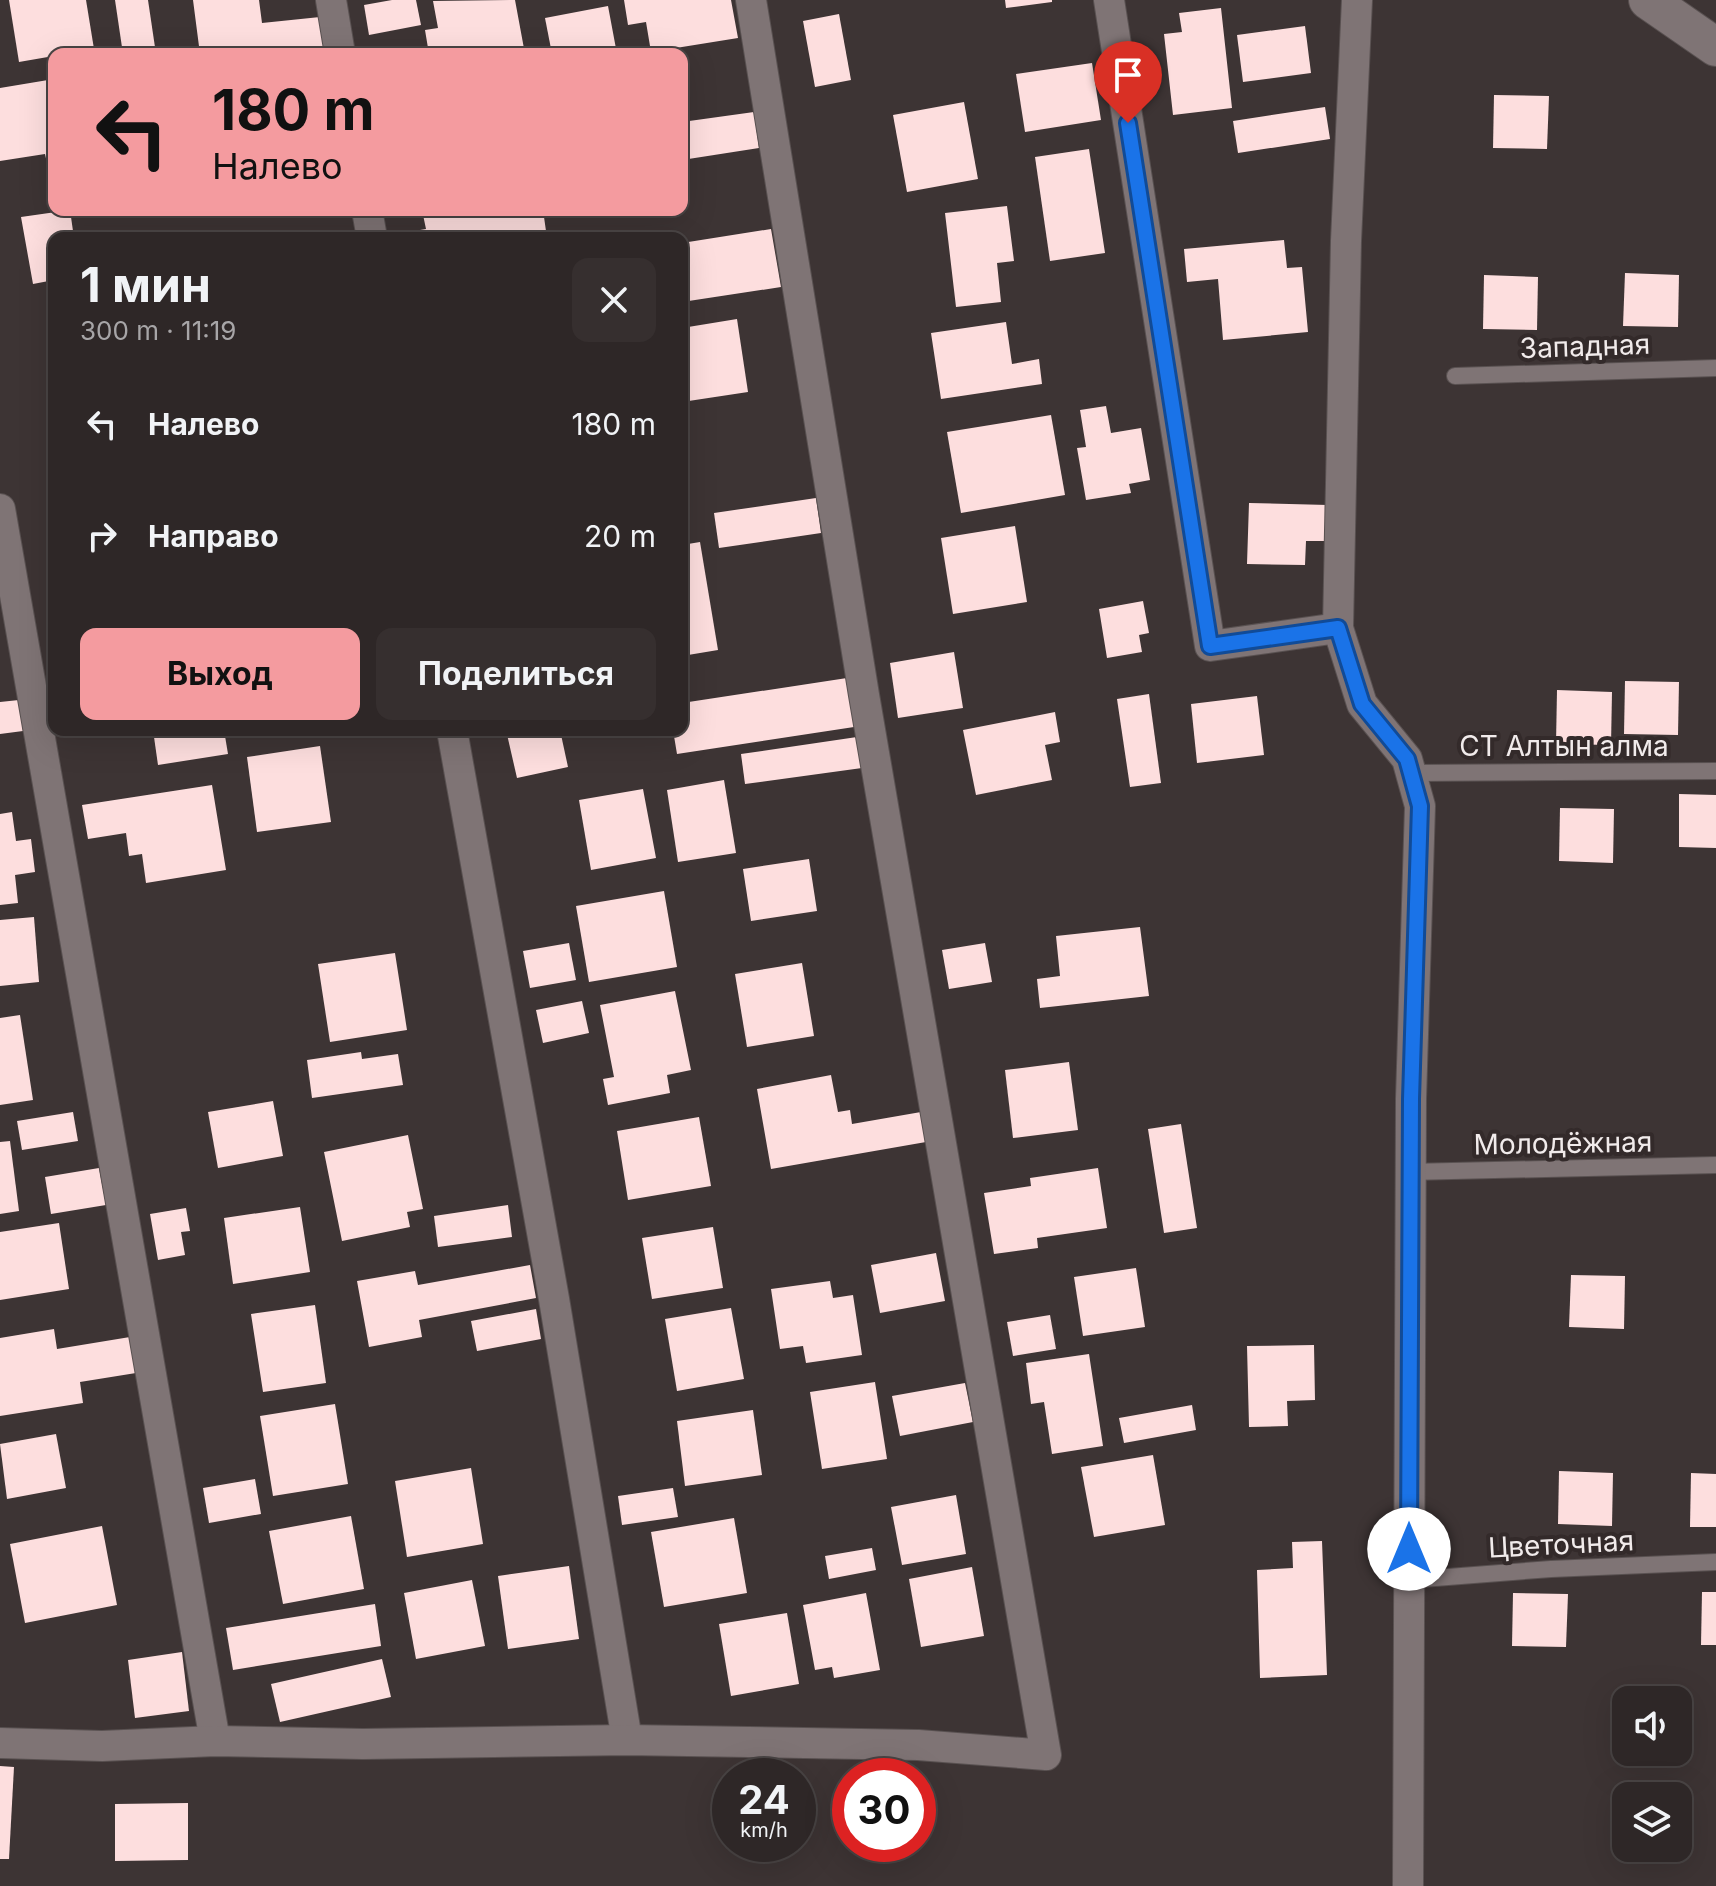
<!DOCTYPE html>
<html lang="ru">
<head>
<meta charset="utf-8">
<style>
  :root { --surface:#2e2727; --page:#362f2f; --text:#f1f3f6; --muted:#a7a5a7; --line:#494444; --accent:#f49b9f }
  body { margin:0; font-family:Inter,sans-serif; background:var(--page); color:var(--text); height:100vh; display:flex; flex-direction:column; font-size:30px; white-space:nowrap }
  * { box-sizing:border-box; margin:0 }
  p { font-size:26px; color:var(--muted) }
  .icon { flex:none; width:44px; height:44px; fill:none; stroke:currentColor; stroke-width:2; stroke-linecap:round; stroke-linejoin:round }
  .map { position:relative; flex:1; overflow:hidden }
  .panel { position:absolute; left:48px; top:232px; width:640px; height:504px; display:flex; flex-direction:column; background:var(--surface); border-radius:16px; box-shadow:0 8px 32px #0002,0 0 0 2px var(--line) }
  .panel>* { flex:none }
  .top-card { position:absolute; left:48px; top:48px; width:640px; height:168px; border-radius:16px; box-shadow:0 8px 32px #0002,0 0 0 2px var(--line); background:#f49b9f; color:#111; overflow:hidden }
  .controls { position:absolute; left:1612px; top:1686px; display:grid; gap:16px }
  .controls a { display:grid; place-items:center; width:80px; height:80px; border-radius:16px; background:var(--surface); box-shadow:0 8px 32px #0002,0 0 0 2px var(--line); font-size:40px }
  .speed { position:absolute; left:712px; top:1758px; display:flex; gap:16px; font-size:40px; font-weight:700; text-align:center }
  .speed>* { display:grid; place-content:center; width:104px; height:104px; border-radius:50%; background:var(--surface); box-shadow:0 8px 32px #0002,0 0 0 2px var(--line); line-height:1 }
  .speed small { font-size:20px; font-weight:400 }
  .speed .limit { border:12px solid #d22; background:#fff; color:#111 }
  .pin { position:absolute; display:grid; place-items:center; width:68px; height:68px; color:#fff; margin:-82px -34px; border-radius:50% 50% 50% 0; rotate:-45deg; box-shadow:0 0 8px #0007 }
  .pin .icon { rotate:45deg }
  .me { position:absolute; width:88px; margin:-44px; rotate:0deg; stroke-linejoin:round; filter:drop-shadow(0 0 6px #0008) }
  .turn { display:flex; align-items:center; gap:28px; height:168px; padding:0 32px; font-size:36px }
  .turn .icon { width:104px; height:104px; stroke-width:2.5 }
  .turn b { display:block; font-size:56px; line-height:68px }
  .round { display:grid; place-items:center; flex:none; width:84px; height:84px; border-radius:16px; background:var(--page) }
  .headline { display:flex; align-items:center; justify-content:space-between; height:136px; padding:0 32px }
  h1 { font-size:48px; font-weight:700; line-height:60px }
  .cta { display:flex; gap:16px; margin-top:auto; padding:16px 32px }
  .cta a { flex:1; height:92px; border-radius:16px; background:var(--accent); color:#111; font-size:32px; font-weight:700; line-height:92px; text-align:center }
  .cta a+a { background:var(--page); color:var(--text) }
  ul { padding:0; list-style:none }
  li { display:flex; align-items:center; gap:24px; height:112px; padding:0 32px }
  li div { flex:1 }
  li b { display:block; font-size:30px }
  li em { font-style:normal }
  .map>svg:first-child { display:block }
  .building { fill:#fddede }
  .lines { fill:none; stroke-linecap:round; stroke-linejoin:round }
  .service-casing { stroke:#595151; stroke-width:18 }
  .minor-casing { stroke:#595151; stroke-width:32 }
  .tertiary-casing { stroke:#595151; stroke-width:40 }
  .service { stroke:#7f7475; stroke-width:16 }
  .minor { stroke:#7f7475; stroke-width:30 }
  .tertiary { stroke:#7f7475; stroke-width:38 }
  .route-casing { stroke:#114b97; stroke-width:20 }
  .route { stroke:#1a73e8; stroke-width:14 }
  .labels { text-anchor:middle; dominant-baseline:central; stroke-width:8; stroke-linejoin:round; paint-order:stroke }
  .street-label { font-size:28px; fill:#f1ebeb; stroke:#332a2a }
</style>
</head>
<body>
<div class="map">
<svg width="1716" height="1886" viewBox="0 0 1716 1886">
  <rect width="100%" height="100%" fill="#3d3434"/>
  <!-- building -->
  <g class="building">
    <path d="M9 0H86L94 49 19 62Z"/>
    <path d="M115 0H148L156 54H123Z"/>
    <path d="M193 0H259L262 23 320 17 325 52 200 54Z"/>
    <path d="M392 0H416L421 25 369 35 364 5Z"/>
    <path d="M515 0 525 54H429L425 30 438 28 433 1Z"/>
    <path d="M624 0H731L738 38 651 52 646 22 628 25Z"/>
    <path d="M1005 0H1052V2L1006 8Z"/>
    <path d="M608 6 617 54H552L545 18Z"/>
    <path d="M1221 8 1232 108 1173 115 1164 34 1182 32 1179 13Z"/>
    <path d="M839 14 851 80 815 87 803 21Z"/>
    <path d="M1305 26 1311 73 1243 82 1237 35Z"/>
    <path d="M1092 63 1101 120 1025 132 1016 74Z"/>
    <path d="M54 79V162L47 163 45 154 0 161V88Z"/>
    <path d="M1494 95 1549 96 1547 149 1493 148Z"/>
    <path d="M964 102 978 179 907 192 893 115Z"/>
    <path d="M1325 107 1330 139 1238 153 1233 121Z"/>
    <path d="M754 112 759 148 682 160V122Z"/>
    <path d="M1089 149 1105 253 1050 261 1035 157Z"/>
    <path d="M1007 206 1014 261 997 263 1001 302 956 307 945 213Z"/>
    <path d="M70 210 74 238H54V280L33 284 21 217Z"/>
    <path d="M422 210H543L547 238H409L408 232 426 229Z"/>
    <path d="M771 229 781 287 682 302V275H686L682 243Z"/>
    <path d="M642 232 643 238H612L611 236Z"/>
    <path d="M1284 240 1287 268 1302 267 1308 332 1223 340 1218 279 1187 282 1184 249Z"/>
    <path d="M1625 273 1679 275 1678 327 1623 326Z"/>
    <path d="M1484 275 1538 277 1537 330 1483 329Z"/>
    <path d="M737 319 748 392 682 402V328Z"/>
    <path d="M1006 322 1012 364 1039 359 1042 384 941 399 931 333Z"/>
    <path d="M1106 406 1111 433 1141 428 1150 480 1129 484 1131 493 1086 500 1077 448 1086 447 1080 410Z"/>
    <path d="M1051 415 1065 495 961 513 947 432Z"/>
    <path d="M816 498 821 533 719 548 714 513Z"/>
    <path d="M1249 503 1328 505 1326 541H1306L1305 565 1247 564Z"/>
    <path d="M1015 526 1027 602 953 614 941 538Z"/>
    <path d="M700 542 718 650 682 656V545Z"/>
    <path d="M1143 601 1149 633 1139 635 1142 652 1107 658 1099 609Z"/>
    <path d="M954 652 963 708 898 718 890 663Z"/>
    <path d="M847 678 854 727 677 754 673 730H682V703Z"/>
    <path d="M1625 681 1679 682 1678 735 1624 734Z"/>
    <path d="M1557 690 1612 692 1611 745 1556 744Z"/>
    <path d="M1149 694 1161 783 1130 787 1117 699Z"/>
    <path d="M1257 696 1264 755 1197 763 1191 704Z"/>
    <path d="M19 700 23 731 0 734V702Z"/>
    <path d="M1055 712 1060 742 1045 745 1052 780 976 795 963 730Z"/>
    <path d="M153 730H224L228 754 158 765Z"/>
    <path d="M506 730H560L568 767 517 778Z"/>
    <path d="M857 737 862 768 745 784 741 754Z"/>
    <path d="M320 746 331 822 257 832 247 757Z"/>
    <path d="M724 780 736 853 678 862 667 790Z"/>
    <path d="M212 785 226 870 146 883 142 854 129 856 126 833 88 839 82 805Z"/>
    <path d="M643 789 656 858 591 870 579 800Z"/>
    <path d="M1679 794 1716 795V848L1679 847Z"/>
    <path d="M1560 808 1614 809 1613 863 1559 861Z"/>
    <path d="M12 812 16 841 31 839 35 872 15 875 18 903 0 905V814Z"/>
    <path d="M809 859 817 911 751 921 743 869Z"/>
    <path d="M664 891 677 967 589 982 576 906Z"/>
    <path d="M34 917 39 982 0 986V920Z"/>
    <path d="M1140 927 1149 996 1040 1008 1037 979 1060 976 1056 936Z"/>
    <path d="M569 943 576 980 530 988 523 951Z"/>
    <path d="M985 943 992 982 949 989 942 950Z"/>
    <path d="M395 953 407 1030 330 1042 318 964Z"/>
    <path d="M802 963 814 1036 747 1047 735 974Z"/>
    <path d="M675 991 691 1070 667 1075 670 1093 608 1105 603 1079 614 1077 600 1005Z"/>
    <path d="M582 1001 589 1033 543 1043 536 1010Z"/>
    <path d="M20 1015 33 1100 0 1105V1018Z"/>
    <path d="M361 1052 362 1059 398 1054 403 1085 312 1098 307 1060Z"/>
    <path d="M1069 1062 1078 1130 1013 1138 1005 1070Z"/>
    <path d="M831 1075 838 1112 850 1110 852 1124 921 1112 926 1142 771 1169 757 1089Z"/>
    <path d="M273 1101 283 1156 218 1168 208 1112Z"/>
    <path d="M73 1112 78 1141 22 1150 17 1121Z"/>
    <path d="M699 1117 711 1186 628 1200 617 1131Z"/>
    <path d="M1181 1124 1197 1228 1164 1233 1148 1129Z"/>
    <path d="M408 1135 423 1209 407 1212 410 1227 342 1241 324 1152Z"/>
    <path d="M10 1141 19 1211 0 1214V1142Z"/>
    <path d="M99 1168 106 1205 51 1214 45 1177Z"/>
    <path d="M1098 1168 1107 1228 1037 1238 1038 1248 994 1254 984 1193 1031 1186 1030 1178Z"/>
    <path d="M508 1205 512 1237 438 1247 434 1216Z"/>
    <path d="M300 1207 310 1272 233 1284 224 1218Z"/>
    <path d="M186 1208 190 1231 181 1232 185 1255 158 1260 150 1214Z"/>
    <path d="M59 1223 69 1289 0 1300V1232Z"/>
    <path d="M713 1227 723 1288 652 1299 642 1238Z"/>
    <path d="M936 1253 945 1301 880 1313 871 1265Z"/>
    <path d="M530 1265 536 1298 419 1320 422 1337 369 1347 357 1281 415 1271 418 1285Z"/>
    <path d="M1136 1268 1145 1327 1083 1336 1074 1277Z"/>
    <path d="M1571 1275 1625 1276 1624 1329 1569 1327Z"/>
    <path d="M830 1281 833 1298 853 1295 862 1355 806 1363 803 1346 780 1349 771 1289Z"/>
    <path d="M315 1305 326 1383 263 1392 251 1314Z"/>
    <path d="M731 1308 744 1379 677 1391 665 1319Z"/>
    <path d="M536 1309 541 1339 477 1351 471 1321Z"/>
    <path d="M1050 1315 1056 1349 1013 1356 1007 1322Z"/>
    <path d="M54 1329 57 1349 130 1337 136 1373 80 1382 83 1403 0 1416V1338Z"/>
    <path d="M1314 1345 1315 1400 1287 1401 1288 1426 1249 1427 1247 1346Z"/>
    <path d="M1089 1354 1103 1446 1052 1454 1044 1402 1031 1404 1026 1363Z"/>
    <path d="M875 1382 887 1459 822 1469 810 1392Z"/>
    <path d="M965 1383 973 1422 900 1436 892 1396Z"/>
    <path d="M335 1404 348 1484 273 1496 260 1416Z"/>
    <path d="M1192 1405 1196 1430 1124 1443 1119 1418Z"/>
    <path d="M753 1410 762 1475 685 1486 677 1421Z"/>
    <path d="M56 1434 66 1488 7 1499 0 1444Z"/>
    <path d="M1153 1455 1165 1525 1094 1537 1081 1467Z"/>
    <path d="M471 1468 483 1544 407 1557 395 1481Z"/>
    <path d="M1559 1471 1613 1473 1612 1526 1558 1524Z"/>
    <path d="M1691 1473 1716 1474V1527H1690Z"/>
    <path d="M255 1479 261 1514 209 1523 203 1488Z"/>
    <path d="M673 1488 678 1517 622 1525 618 1496Z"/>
    <path d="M956 1495 966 1554 902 1565 891 1507Z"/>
    <path d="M351 1516 364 1589 283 1604 269 1531Z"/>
    <path d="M734 1518 747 1593 664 1607 651 1532Z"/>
    <path d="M102 1526 117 1605 25 1623 10 1544Z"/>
    <path d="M1322 1541 1327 1675 1260 1678 1257 1570 1293 1568 1292 1542Z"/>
    <path d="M872 1548 876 1570 829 1579 825 1556Z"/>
    <path d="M569 1566 579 1639 508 1649 498 1576Z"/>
    <path d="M972 1567 984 1636 921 1647 909 1579Z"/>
    <path d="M472 1580 485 1646 416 1659 404 1593Z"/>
    <path d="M1702 1592H1716V1645H1701Z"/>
    <path d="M866 1593 880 1670 834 1678 832 1667 815 1670 803 1605Z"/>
    <path d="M1513 1593 1568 1594 1566 1647 1512 1646Z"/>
    <path d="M375 1604 381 1646 233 1670 226 1628Z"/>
    <path d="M787 1613 799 1684 731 1696 719 1624Z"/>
    <path d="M182 1652 189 1711 135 1718 128 1660Z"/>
    <path d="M382 1659 391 1697 280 1722 271 1684Z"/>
    <path d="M0 1766 14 1767 9 1859H0Z"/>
    <path d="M188 1803V1860L115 1861V1804Z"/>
  </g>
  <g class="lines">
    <defs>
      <g id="service">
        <path d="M1455 376 1716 368"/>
        <path d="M1412 773 1716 771"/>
        <path d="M1410 1172 1716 1165"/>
        <path d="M1409 1580 1551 1569 1716 1562"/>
      </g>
      <g id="minor">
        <path d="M331 0 340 54"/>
        <path d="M1109 0 1210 646 1338 628"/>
        <path d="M1357 0 1346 241 1338 628 1362 704 1407 759 1420 806 1411 1099 1408 1886"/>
        <path d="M367 210 372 238"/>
        <path d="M0 509 215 1741"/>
        <path d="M452 730 554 1299 627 1740"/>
        <path d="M0 1743 102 1746 215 1741 363 1744 627 1740 918 1745 1046 1755 864 695 751 0"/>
      </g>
      <path id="tertiary" d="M1648 0 1716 47"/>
    </defs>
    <!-- service casing -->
    <use href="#service" class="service-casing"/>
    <!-- minor casing -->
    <use href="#minor" class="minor-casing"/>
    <!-- tertiary casing -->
    <use href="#tertiary" class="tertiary-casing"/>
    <!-- service -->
    <use href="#service" class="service"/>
    <!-- minor -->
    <use href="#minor" class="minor"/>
    <!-- tertiary -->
    <use href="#tertiary" class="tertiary"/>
  </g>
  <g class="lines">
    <defs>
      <path id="route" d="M1128 123 1210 646 1338 628 1362 704 1407 759 1420 806 1411 1099 1409 1549"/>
    </defs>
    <!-- route casing -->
    <use href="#route" class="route-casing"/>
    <!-- route -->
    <use href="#route" class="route"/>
  </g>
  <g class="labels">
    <!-- street labels -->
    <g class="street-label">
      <text transform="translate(1585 346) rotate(-2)">Западная</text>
      <text x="1564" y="746">СТ Алтын алма</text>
      <text transform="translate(1563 1143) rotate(-1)">Молодёжная</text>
      <text transform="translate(1561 1544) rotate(-3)">Цветочная</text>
    </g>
  </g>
</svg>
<div class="controls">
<a><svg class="icon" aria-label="sound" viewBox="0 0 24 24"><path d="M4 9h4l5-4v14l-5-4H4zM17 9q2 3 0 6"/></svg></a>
<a><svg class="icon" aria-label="layers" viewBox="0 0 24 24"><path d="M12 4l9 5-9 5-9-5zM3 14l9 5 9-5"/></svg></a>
</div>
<div class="speed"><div>24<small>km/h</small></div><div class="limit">30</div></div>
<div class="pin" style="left:1128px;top:123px;background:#d93025"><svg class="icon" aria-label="arrive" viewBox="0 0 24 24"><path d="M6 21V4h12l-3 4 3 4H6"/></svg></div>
<svg class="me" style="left:1409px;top:1549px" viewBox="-20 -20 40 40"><circle r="19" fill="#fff"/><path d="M0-13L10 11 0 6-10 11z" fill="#1a73e8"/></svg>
<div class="top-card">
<div class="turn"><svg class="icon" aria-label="left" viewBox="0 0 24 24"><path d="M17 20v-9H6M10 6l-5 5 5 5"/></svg><div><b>180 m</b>Налево</div></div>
</div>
<section class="panel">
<div class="headline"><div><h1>1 мин</h1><p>300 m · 11:19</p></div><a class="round"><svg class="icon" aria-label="close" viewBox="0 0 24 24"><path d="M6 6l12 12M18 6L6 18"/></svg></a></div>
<ul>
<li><svg class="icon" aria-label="left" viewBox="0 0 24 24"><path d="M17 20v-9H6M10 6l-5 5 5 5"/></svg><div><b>Налево</b></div><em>180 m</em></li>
<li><svg class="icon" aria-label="right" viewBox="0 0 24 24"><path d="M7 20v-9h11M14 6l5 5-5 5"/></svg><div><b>Направо</b></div><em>20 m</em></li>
</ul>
<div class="cta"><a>Выход</a><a>Поделиться</a></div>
</section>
</div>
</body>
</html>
